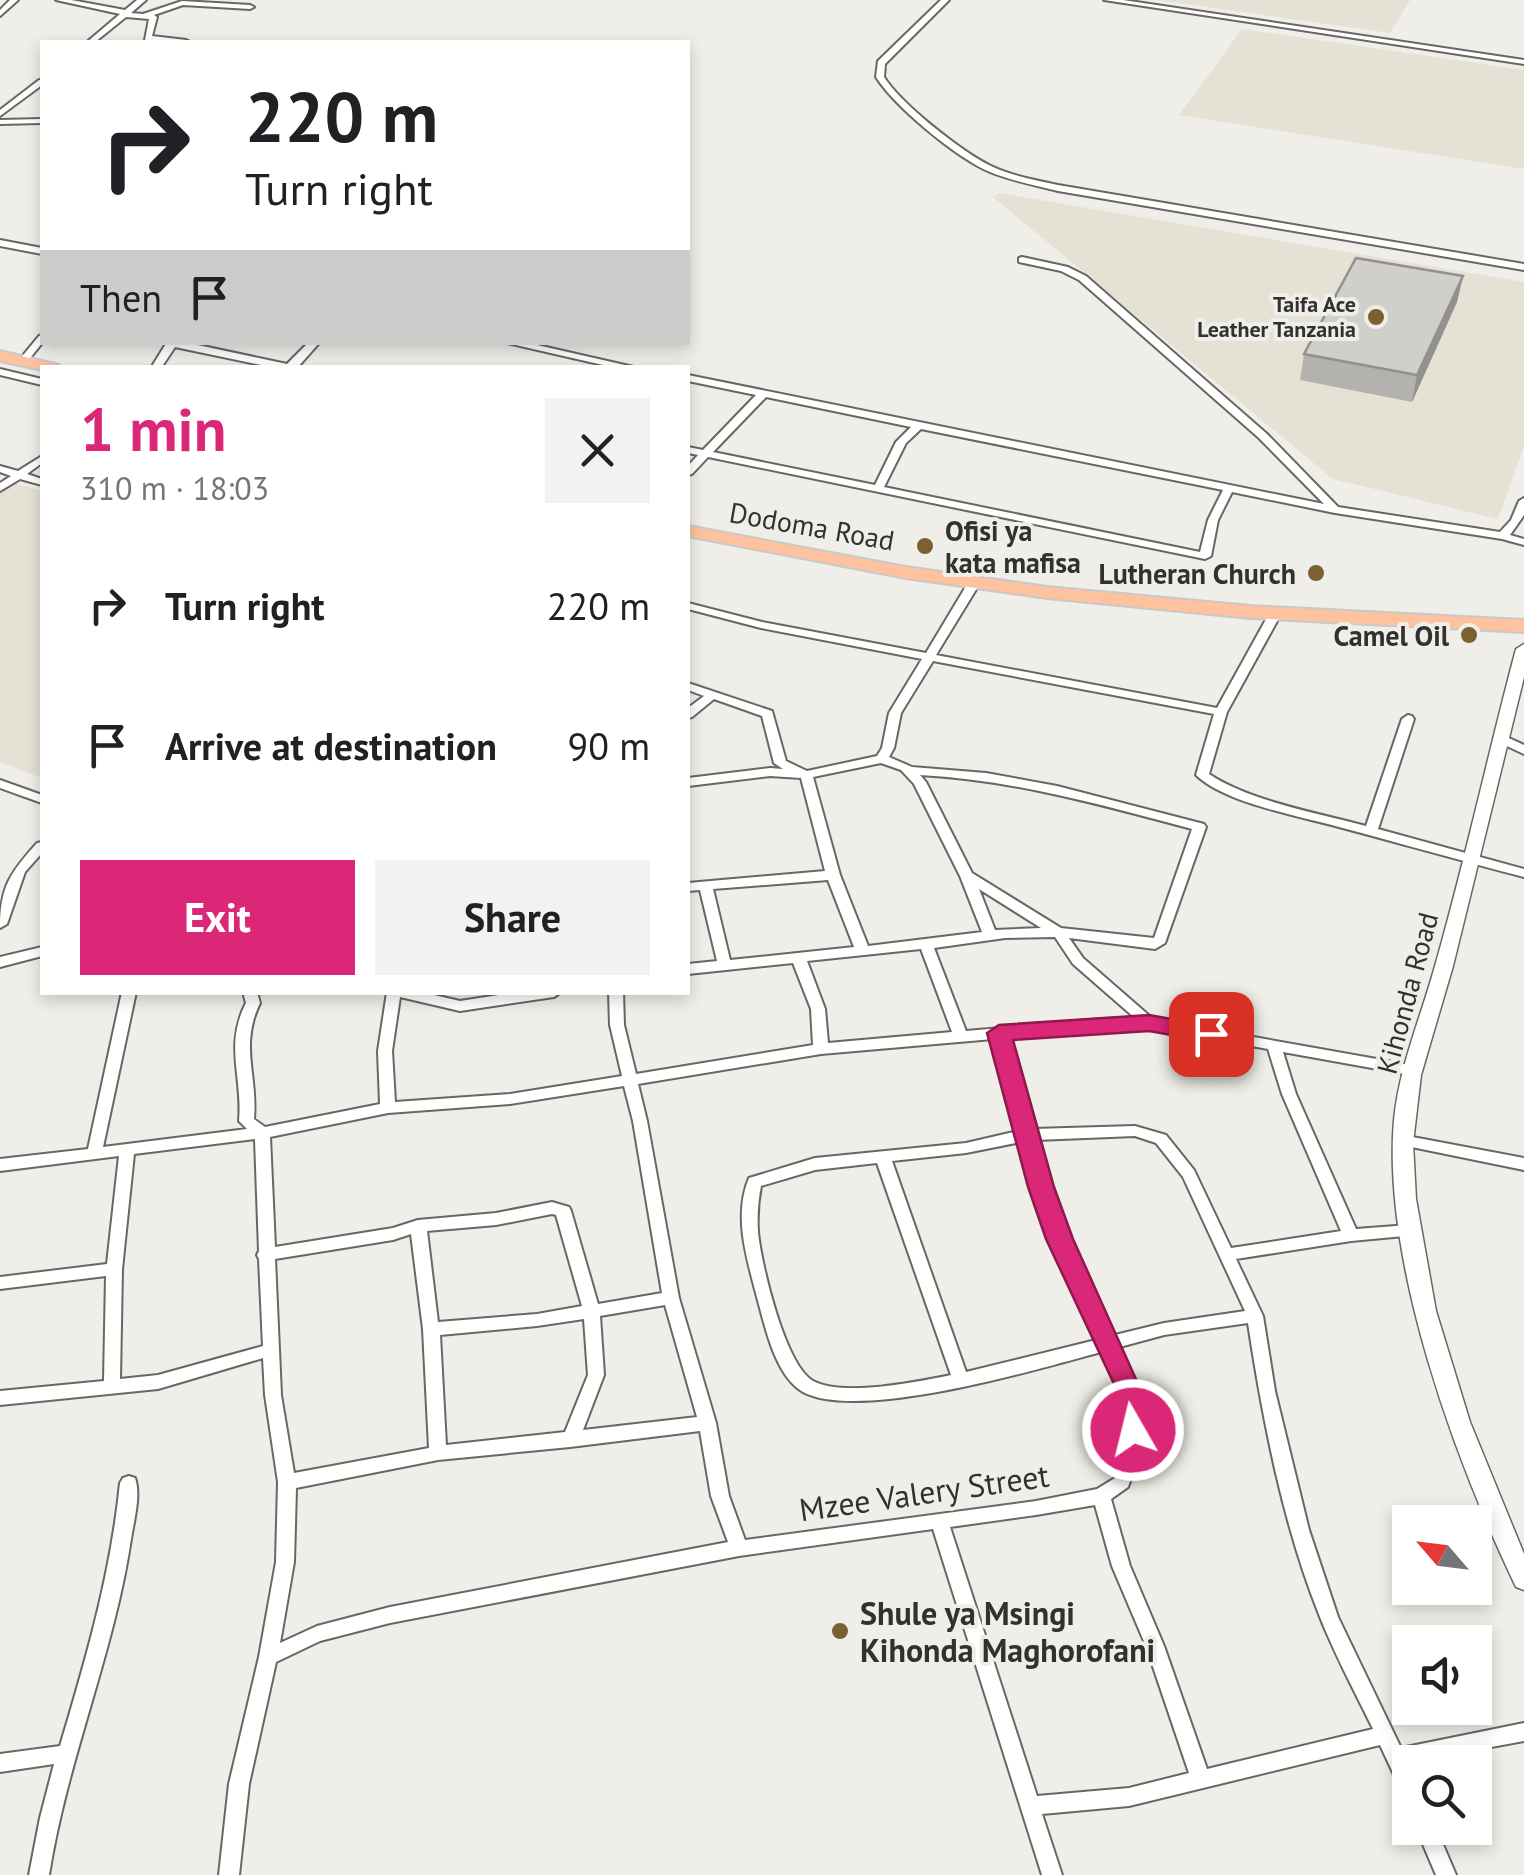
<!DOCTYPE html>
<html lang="en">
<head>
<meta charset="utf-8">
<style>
  :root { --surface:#fff; --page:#f2f2f2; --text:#202124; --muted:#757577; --accent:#db2777 }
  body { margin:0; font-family:"PT Sans",sans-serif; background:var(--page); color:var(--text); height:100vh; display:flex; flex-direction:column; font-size:38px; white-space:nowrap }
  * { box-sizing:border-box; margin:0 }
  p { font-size:32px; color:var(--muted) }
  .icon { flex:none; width:55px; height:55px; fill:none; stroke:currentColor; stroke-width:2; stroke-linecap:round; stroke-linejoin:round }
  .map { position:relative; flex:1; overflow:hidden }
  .side { position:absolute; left:40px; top:365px; width:650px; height:630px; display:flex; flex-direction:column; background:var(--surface); border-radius:0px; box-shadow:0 5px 15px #0003 }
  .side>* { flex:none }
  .hud { position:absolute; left:40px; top:40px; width:650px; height:305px; border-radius:0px; box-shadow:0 5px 15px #0003; background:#fff; color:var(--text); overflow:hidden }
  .needle { width:65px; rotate:298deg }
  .controls { position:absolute; left:1392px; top:1505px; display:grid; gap:20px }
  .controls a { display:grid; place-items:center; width:100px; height:100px; border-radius:0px; background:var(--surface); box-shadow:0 5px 15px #0003; font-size:50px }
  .pin { position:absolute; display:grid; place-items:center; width:85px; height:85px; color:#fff; margin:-42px; border-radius:20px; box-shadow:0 5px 15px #0006 }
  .me { position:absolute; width:110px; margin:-55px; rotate:352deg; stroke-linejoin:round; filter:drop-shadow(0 0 8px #0008) }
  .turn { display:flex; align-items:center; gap:35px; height:210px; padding:0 40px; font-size:45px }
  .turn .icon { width:130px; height:130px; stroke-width:2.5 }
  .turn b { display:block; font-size:70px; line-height:85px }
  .then { display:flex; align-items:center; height:95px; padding:0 40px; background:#0003; gap:20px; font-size:38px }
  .round { display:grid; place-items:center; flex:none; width:105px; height:105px; border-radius:0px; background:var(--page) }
  .head { display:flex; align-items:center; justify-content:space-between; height:170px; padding:0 40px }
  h1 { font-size:60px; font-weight:700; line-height:75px; color:var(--accent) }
  .button { display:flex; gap:20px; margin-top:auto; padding:20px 40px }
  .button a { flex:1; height:115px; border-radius:0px; background:var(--accent); color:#fff; font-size:40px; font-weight:700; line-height:115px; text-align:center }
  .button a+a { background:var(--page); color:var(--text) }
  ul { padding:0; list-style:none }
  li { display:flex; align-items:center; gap:30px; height:140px; padding:0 40px }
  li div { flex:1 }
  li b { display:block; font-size:38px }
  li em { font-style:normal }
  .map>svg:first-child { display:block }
  .built { fill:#e5e1d5 }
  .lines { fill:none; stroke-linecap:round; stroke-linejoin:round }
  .minor-casing { stroke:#696763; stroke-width:4 }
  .tertiary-casing { stroke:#696763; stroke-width:3 }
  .trunk-casing { stroke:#c9c9c9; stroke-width:4 }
  .minor { fill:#fff; fill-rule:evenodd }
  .tertiary { fill:#fff; fill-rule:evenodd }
  .trunk { fill:#fec29f; fill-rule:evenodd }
  .wall { fill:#b3b2ae }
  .shaded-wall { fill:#92918d }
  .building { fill:#d0cfca; stroke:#92918d; stroke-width:2.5 }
  .route { fill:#db2777; stroke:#8e194d; stroke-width:2.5 }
  .poi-dot { fill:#7b6032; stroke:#f0eee8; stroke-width:4 }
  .labels { text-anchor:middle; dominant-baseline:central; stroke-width:8; stroke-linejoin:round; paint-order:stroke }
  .far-poi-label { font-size:22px; font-weight:bold; fill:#31312f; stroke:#f0eee8; text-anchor:end }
  .street-label { font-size:28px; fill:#31312f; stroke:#f0eee8 }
  .poi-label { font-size:28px; font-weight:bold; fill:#31312f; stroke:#f0eee8; text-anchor:end }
  .near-street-label { font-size:32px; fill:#31312f; stroke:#f0eee8 }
  .near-poi-label { font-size:32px; font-weight:bold; fill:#31312f; stroke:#f0eee8; text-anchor:start }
</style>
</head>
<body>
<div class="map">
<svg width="1524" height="1875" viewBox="0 0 1524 1875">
  <rect width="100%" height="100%" fill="#f0eee8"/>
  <!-- built -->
  <g class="built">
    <path d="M1158 0H1410L1390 33Z"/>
    <path d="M1242 29 1524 70V169L1179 115Z"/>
    <path d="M999 193 1524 282V446L1498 519 1333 479 993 197Z"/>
    <path d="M7 481 42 491V778L0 762V485Z"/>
  </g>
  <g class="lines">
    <defs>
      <g id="minor">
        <path d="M10 0H18L0 16V10Z"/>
        <path d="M56 0H71L125 10 137 0H146L131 13 143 14 182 1 250 5 254 7 250 9 183 5 154 15 157 17 152 36 186 40 190 42 145 40 149 19 126 17 95 42H87L120 14Z"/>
        <path d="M941 0H949L885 64 884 77C901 104 962 152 991 166 1012 176 1035 180 1058 185L1524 264V270L1058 191C1035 185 1012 181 990 172 957 158 895 107 876 77L878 61Z"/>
        <path d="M1104 0H1123L1524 60V64Z"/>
        <path d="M39 80H42V85L0 116V110Z"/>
        <path d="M42 119V123L0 124V120Z"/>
        <path d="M0 240 42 248V254L0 246Z"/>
        <path d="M1022 257 1068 267 1086 276 1267 434 1338 507 1500 532 1511 520 1519 501 1524 498V515L1510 535 1524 539V545L1502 539 1335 513 1232 492 1218 520 1211 556 1205 559 708 457 692 474 688 475V466L698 455 688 453V447L703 450 756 395 688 381V375L1324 504 1259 438 1079 280 1061 271 1019 262V258ZM766 397 911 427 896 442 875 485 713 452ZM921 429 1223 490 1208 520 1200 552 884 487 906 443Z"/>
        <path d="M42 335 43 342 26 363H20V359L39 336Z"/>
        <path d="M167 342H184L287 364 309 342H320L297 368H275L175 347 161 368H151Z"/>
        <path d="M503 342H524L638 368H616Z"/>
        <path d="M0 369 42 379V385L0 375Z"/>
        <path d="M42 456V463L27 474 42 479V485L20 479 0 491V483L11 476 0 472V466L18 471Z"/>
        <path d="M974 580 980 583 936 655 1217 708 1269 614 1271 612H1279L1281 614 1227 712 1209 774C1249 801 1318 813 1366 826L1402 719 1408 715 1412 716 1414 719 1378 829 1524 869V877C1462 861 1399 843 1339 827 1299 816 1225 803 1196 775L1214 714 933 661 901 713 894 748 889 757 912 767 986 773 1057 786 1204 824 1206 827 1165 943 1155 949 1069 938 1083 958 1153 1019 1416 1066 1418 1070 1416 1074 1411 1075 1283 1052 1296 1094 1356 1229 1409 1225 1415 1227 1417 1231 1415 1235 1351 1241 1236 1259 1263 1316 1275 1391 1309 1530 1338 1617 1401 1748 1524 1723V1741L1410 1762V1797L1403 1794 1380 1745 1129 1806 1042 1814 1062 1875H1042L933 1529 739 1556 390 1623 320 1641 276 1662 249 1784 239 1875H219L229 1784 259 1657 276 1562 278 1482 265 1395 263 1358 158 1389 0 1405V1391L104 1381 106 1276 0 1289V1277L107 1264 119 1156 0 1171V1159L88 1149 122 992H136L103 1147 247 1129 239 1121C243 1077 224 1046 246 1003L243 992H257L260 1003C239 1046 258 1075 254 1119L265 1127 380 1104 378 1051 387 992H421L460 1001 519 992H561L554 997 460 1011 400 997 392 1051 395 1102 510 1094 622 1076 610 1025 609 992H623L624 1025 636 1074 813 1045 811 1009 793 963 688 974V964L717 961 700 890 688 891V883L825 871 801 778 770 776 688 786V778L770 768 783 769 774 763 762 716 714 699 692 717 688 718V708L704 696 688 690V683L772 711 786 761 807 771 877 756 882 748 889 713 922 659 761 628 688 609V603L762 622 926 653 968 583ZM881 763 901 770 914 784 960 876 982 932 868 946 840 875 813 777ZM920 775C1014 780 1102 805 1192 829L1154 938 1061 928 972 873 926 782ZM828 880 854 947 730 960 713 889ZM979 889 1041 928 995 930ZM1055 937 1073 964 1135 1018 1102 1019 966 1031 934 948 1005 938ZM921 949 952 1032 828 1043 825 1009 807 961ZM1149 1028 1268 1049 1282 1094 1341 1231 1231 1248 1194 1170 1166 1135 1135 1126 1033 1129 1007 1037 1102 1029ZM993 1039 1018 1131 966 1143 815 1158 749 1178C733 1216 747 1259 757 1297 765 1326 775 1376 803 1392 859 1422 1039 1369 1101 1352L1126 1406 1124 1448 1115 1478 1097 1489 1036 1501 745 1540 729 1496 716 1423 679 1298 647 1121 638 1084 821 1054ZM624 1086 633 1121 662 1293 598 1304 571 1211 569 1207 552 1202 496 1213 418 1220 393 1228 275 1247 270 1137 388 1113 510 1104ZM1135 1136 1156 1143 1183 1177 1245 1311 1164 1323 1111 1336 1067 1239 1049 1187 1036 1140ZM255 1139 259 1251 257 1255 259 1259 263 1346 158 1375 120 1379 122 1269 134 1154ZM1021 1142 1051 1239 1096 1340 966 1372 892 1161 966 1153ZM877 1163 951 1375C917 1382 843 1397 813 1381 785 1365 761 1264 758 1232 757 1216 758 1201 761 1186L815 1170ZM552 1214 556 1215 582 1306 537 1314 438 1322 427 1231 496 1225ZM411 1234 423 1329 429 1448 294 1473 281 1395 275 1259 393 1240ZM665 1305 697 1417 583 1430 604 1375 600 1316ZM584 1319 588 1375 565 1432 446 1445 440 1335 537 1326ZM1248 1323C1263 1421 1283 1525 1320 1617 1335 1655 1355 1692 1373 1729L1207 1769 1164 1646 1130 1566 1111 1499 1128 1487 1142 1448V1406L1116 1348 1164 1335ZM700 1431 711 1496 728 1542 390 1607 317 1626 280 1643 294 1562 296 1488 438 1460 570 1447ZM1095 1505 1112 1566 1146 1646 1189 1773 1129 1788 1037 1796 950 1527 1036 1515Z"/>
        <path d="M1500 734 1524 745V754L1496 741 1494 738 1496 735Z"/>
        <path d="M0 780 42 795V803L0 788Z"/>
        <path d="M42 842V853L25 872 7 924 0 928C0 887 10 873 37 843Z"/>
        <path d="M42 947V956L0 967V957Z"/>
        <path d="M1402 1135 1524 1158V1170L1397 1144 1394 1140 1397 1136Z"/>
        <path d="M129 1476 135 1478C141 1495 134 1520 131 1539 114 1653 67 1760 49 1875H29L40 1818 54 1764 0 1772V1754L60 1746C86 1659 111 1574 120 1483L123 1478Z"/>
        <path d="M1416 1828H1436L1456 1875H1436Z"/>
      </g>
      <path id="tertiary" d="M1524 644V677L1453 966 1421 1075 1413 1143 1416 1199 1436 1311 1470 1422 1524 1554V1590L1516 1587C1455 1460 1382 1262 1394 1120 1399 1067 1421 1017 1435 966 1465 861 1488 754 1516 649Z"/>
      <g id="trunk">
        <path d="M0 351 59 365 61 368H42V370L0 361Z"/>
        <path d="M688 526 906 567 1047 587 1251 606 1524 620V632L1251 618 1047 598 906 578 688 536Z"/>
      </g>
    </defs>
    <!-- minor casing -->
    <use href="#minor" class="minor-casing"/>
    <!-- tertiary casing -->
    <use href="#tertiary" class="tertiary-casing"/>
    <!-- trunk casing -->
    <use href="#trunk" class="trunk-casing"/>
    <!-- minor -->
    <use href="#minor" class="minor"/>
    <!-- tertiary -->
    <use href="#tertiary" class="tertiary"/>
    <!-- trunk -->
    <use href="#trunk" class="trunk"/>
  </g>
  <!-- wall -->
  <path class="wall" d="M1463 276 1457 302 1412 402 1300 380 1304 354Z"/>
  <!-- shaded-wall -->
  <path class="shaded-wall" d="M1463 276 1457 302 1412 402 1417 375Z"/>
  <!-- building -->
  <path class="building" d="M1356 258 1463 276 1417 375 1304 354Z"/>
  <!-- route -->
  <path class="route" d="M1149 1015 1211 1026 1223 1034 1211 1042 1149 1031 1013 1040 1054 1187 1073 1239 1148 1406 1143 1438 1133 1441 1123 1438C1116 1425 1119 1401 1114 1384L1046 1239 1028 1187 987 1033 999 1025Z"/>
  <!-- markers -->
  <g class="poi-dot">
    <circle cx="1376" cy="317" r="10"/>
    <circle cx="925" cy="546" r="10"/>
    <circle cx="1316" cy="573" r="10"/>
    <circle cx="1469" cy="635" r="10"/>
    <circle cx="840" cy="1631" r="10"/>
  </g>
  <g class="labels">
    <!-- far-poi labels -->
    <g class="far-poi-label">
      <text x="1356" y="304">Taifa Ace<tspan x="1356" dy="25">Leather Tanzania</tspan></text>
    </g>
    <!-- street labels -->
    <g class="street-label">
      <text transform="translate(812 526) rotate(10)">Dodoma Road</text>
      <text transform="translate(1407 993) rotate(-75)">Kihonda Road</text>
    </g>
    <!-- poi labels -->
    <g class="poi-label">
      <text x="945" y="530" text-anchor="start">Ofisi ya<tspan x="945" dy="32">kata mafisa</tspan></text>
      <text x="1296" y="573">Lutheran Church</text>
      <text x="1449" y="635">Camel Oil</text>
    </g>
    <!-- near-street labels -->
    <g class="near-street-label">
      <text transform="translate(924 1492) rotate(-8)">Mzee Valery Street</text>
    </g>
    <!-- near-poi labels -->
    <g class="near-poi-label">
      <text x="860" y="1613">Shule ya Msingi<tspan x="860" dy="37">Kihonda Maghorofani</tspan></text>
    </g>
  </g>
</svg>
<div class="controls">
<a><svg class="needle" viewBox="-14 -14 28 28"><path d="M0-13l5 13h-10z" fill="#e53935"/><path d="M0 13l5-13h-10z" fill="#757577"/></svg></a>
<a><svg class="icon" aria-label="sound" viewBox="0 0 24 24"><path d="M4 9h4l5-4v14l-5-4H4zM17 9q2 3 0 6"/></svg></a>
<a><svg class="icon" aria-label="search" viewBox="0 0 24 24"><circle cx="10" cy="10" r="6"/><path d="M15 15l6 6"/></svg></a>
</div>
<div class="pin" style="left:1211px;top:1034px;background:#d93025"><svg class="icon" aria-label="arrive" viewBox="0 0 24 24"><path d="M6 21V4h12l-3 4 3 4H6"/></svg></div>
<svg class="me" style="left:1133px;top:1430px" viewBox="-20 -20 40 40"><circle r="17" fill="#db2777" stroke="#fff" stroke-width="3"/><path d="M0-11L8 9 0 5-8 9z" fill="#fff"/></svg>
<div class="hud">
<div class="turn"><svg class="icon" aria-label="right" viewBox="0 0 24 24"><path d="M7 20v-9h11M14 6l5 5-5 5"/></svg><div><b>220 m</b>Turn right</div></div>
<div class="then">Then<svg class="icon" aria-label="arrive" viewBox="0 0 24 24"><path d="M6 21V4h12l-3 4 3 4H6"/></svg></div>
</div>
<section class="side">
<div class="head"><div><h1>1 min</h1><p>310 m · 18:03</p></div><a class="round"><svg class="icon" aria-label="close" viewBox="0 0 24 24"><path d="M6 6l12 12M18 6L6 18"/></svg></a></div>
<ul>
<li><svg class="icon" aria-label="right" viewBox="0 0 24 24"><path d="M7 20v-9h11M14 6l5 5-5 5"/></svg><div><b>Turn right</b></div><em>220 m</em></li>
<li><svg class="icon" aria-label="arrive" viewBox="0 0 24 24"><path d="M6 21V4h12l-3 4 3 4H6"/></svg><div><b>Arrive at destination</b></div><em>90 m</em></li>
</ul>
<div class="button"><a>Exit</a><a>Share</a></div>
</section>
</div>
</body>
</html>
